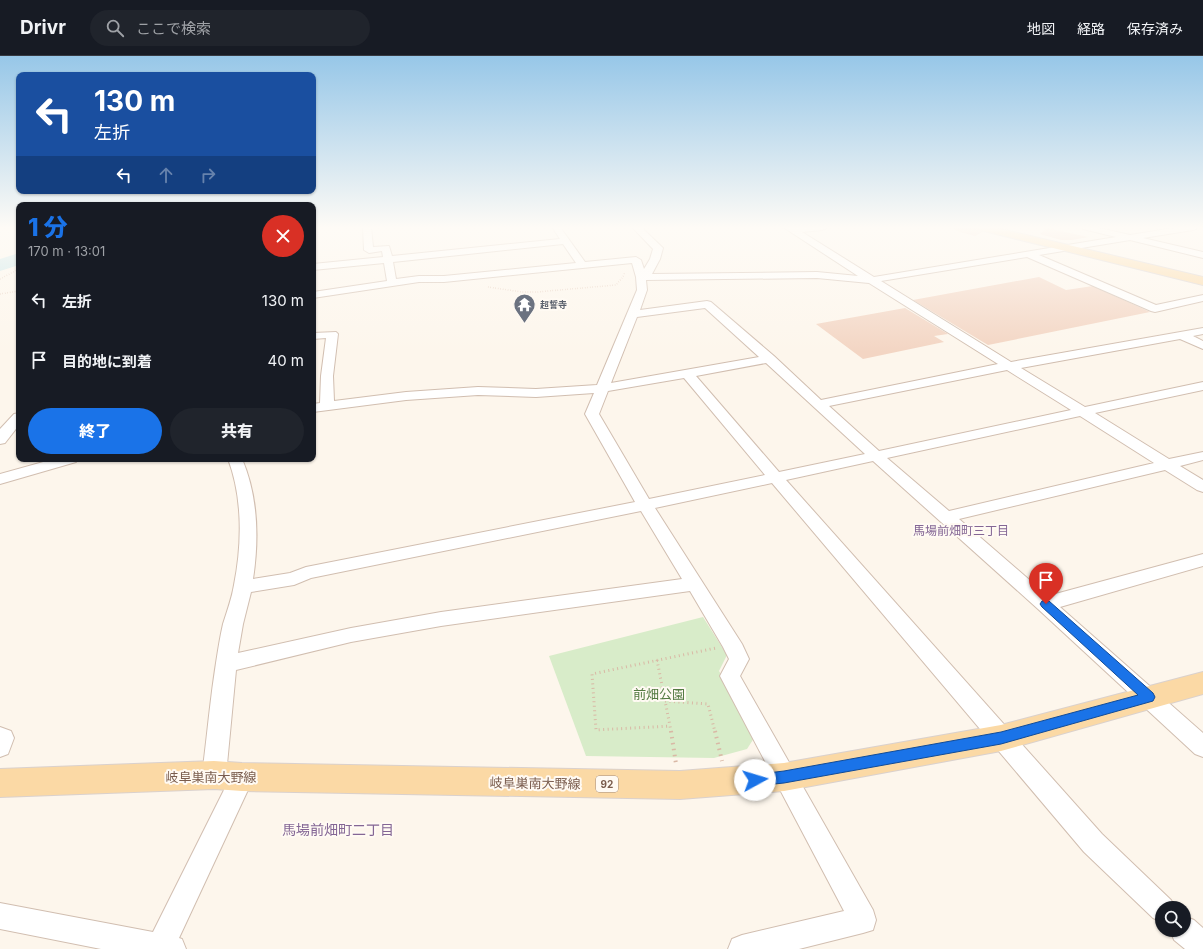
<!DOCTYPE html>
<html lang="ja">
<head>
<meta charset="utf-8">
<style>
  :root { --surface:#171b24; --page:#20242c; --text:#f1f3f6; --muted:#9ea1a6; --line:#363941; --accent:#1a73e8 }
  body { margin:0; font-family:Inter,"Noto Sans JP",sans-serif; background:var(--page); color:var(--text); height:100vh; display:flex; flex-direction:column; font-size:15px; white-space:nowrap }
  * { box-sizing:border-box; margin:0 }
  p { font-size:13px; color:var(--muted) }
  .icon { flex:none; width:22px; height:22px; fill:none; stroke:currentColor; stroke-width:2; stroke-linecap:round; stroke-linejoin:round }
  .map { position:relative; flex:1; overflow:hidden }
  .panel { position:absolute; left:16px; top:146px; width:300px; height:260px; display:flex; flex-direction:column; background:var(--surface); border-radius:8px; box-shadow:0 1px 3px #0004 }
  .panel>* { flex:none }
  .top-card { position:absolute; left:16px; top:16px; width:300px; height:122px; border-radius:8px; box-shadow:0 1px 3px #0004; background:#1a4fa0; color:#fff; overflow:hidden }
  .fabs { position:absolute; left:1155px; top:845px; display:grid; gap:8px }
  .fabs a { display:grid; place-items:center; width:36px; height:36px; border-radius:50%; background:var(--surface); box-shadow:0 1px 3px #0004; font-size:20px }
  .pin { position:absolute; display:grid; place-items:center; width:34px; height:34px; color:#fff; margin:-41px -17px; border-radius:50% 50% 50% 0; rotate:-45deg; box-shadow:0 0 4px #0007 }
  .pin .icon { rotate:45deg }
  .me { position:absolute; width:44px; margin:-22px; rotate:84deg; stroke-linejoin:round; filter:drop-shadow(0 0 3px #0008) }
  .turn { display:flex; align-items:center; gap:14px; height:84px; padding:0 12px; font-size:18px }
  .turn .icon { width:52px; height:52px; stroke-width:2.5 }
  .turn b { display:block; font-size:28px; line-height:34px }
  .lanes { display:flex; align-items:center; height:38px; padding:0 12px; background:#0003; justify-content:center; gap:20px; direction:ltr }
  .lanes .off { opacity:.35 }
  .round { display:grid; place-items:center; flex:none; width:42px; height:42px; border-radius:21px; background:var(--page) }
  .summary { display:flex; align-items:center; justify-content:space-between; height:68px; padding:0 12px }
  h1 { font-size:24px; font-weight:800; line-height:30px; color:var(--accent) }
  .primary-button { display:flex; gap:8px; margin-top:auto; padding:8px 12px }
  .primary-button a { flex:1; height:46px; border-radius:24px; background:var(--accent); color:#fff; font-size:16px; font-weight:800; line-height:46px; text-align:center }
  .primary-button a+a { background:var(--page); color:var(--text) }
  ul { padding:0; list-style:none }
  li { display:flex; align-items:center; gap:12px; height:60px; padding:0 12px }
  li div { flex:1 }
  li b { display:block; font-size:15px }
  li em { font-style:normal }
  header { display:flex; align-items:center; gap:24px; box-sizing:border-box; height:56px; padding:0 20px; background:var(--surface); border-bottom:1px solid var(--line) }
  header strong { font-size:19px }
  nav { display:flex; gap:22px; margin-inline-start:auto; font-size:14px }
  .search { width:280px; height:36px; background:var(--page); display:flex; align-items:center; gap:10px; box-sizing:border-box; padding:0 14px; border-radius:22px; color:var(--muted); font-size:15px }
  .map>svg:first-child { display:block }
  .green { fill:#d8ecc9 }
  .lines { fill:none; stroke-linecap:round; stroke-linejoin:round }
  .river { fill:#bfe3e8; fill-rule:evenodd }
  .building { fill:#f3d5c3 }
  .minor-casing { stroke:#d1beb0; stroke-width:2 }
  .major-casing { stroke:#dad1cd; stroke-width:2 }
  .path-far2 { stroke:#d9b8a5; stroke-width:1.5; stroke-dasharray:0.5 2; stroke-linecap:butt }
  .path-far1 { stroke:#d9b8a5; stroke-width:3; stroke-dasharray:1 3.5; stroke-linecap:butt }
  .path { stroke:#d9b8a5; stroke-width:4; stroke-dasharray:1.5 4.5; stroke-linecap:butt }
  .minor { fill:#fff; fill-rule:evenodd }
  .major { fill:#fbd9a5; fill-rule:evenodd }
  .route { fill:#1a73e8; stroke:#114b97 }
  .labels { text-anchor:middle; dominant-baseline:central; stroke-width:4; stroke-linejoin:round; paint-order:stroke }
  .far-worship-label { font-size:9px; font-weight:bold; fill:#5b616d; stroke:#fffaf3; text-anchor:start }
  .shield { fill:#fffaf3; stroke:#a28b7f; stroke-width:1 }
  .shield-label { font-size:10px; font-weight:bold; fill:#7a5c4d }
  .neighbourhood-label { font-size:12px; fill:#846695; stroke:#fffaf3 }
  .near-park-label { font-size:13px; fill:#537a41; stroke:#fffaf3 }
  .near-street-label { font-size:13px; fill:#7a5c4d; stroke:#fffaf3 }
  .near-neighbourhood-label { font-size:14px; fill:#846695; stroke:#fffaf3 }
</style>
</head>
<body>
<header>
<strong>Drivr</strong>
<div class="search"><svg class="icon" aria-label="search" viewBox="0 0 24 24"><circle cx="10" cy="10" r="6"/><path d="M15 15l6 6"/></svg>ここで検索</div>
<nav><a>地図</a><a>経路</a><a>保存済み</a></nav>
</header>
<div class="map">
<svg width="1203" height="893" viewBox="0 0 1203 893">
  <rect width="100%" height="100%" fill="#fdf6ec"/>
  <!-- green -->
  <path class="green" d="M703 561 727 599 719 615 756 679 747 693 714 702 586 700 549 600Z"/>
  <g class="lines">
    <!-- river -->
    <path class="river" d="M19 197V209L0 215V203Z"/>
  </g>
  <!-- building -->
  <g class="building">
    <path d="M949 171H973L986 174 975 180 960 176Z"/>
    <path d="M1047 172 1088 181 1072 184H1061L1040 178Z"/>
    <path d="M1039 221 1066 234 1093 230 1150 256 988 289 913 244Z"/>
    <path d="M905 252 948 278 934 280 944 286 863 303 816 268Z"/>
  </g>
  <g class="lines">
    <defs>
      <g id="minor">
        <path d="M363 171H371L373 191 389 190 392 200 560 183 552 171H560L585 206 636 201 641 204 644 213 650 203 653 193 632 171H641L663 192 660 203 652 218 817 216 858 220 783 171H792L795 172 826 171 825 173 822 174 802 176 874 221 1116 181 1083 173 1082 171H1095L1130 179 1180 171H1197L1196 173 1193 174 1143 182 1203 196V202L1130 184 1039 199 1156 249 1203 239V245L1155 256 1151 255 1027 201 881 225 1011 306 1203 272V278L1193 280 1203 285V293L1180 283 1021 312 1085 351 1203 326V334L1095 357 1169 403 1203 396V404L1180 410 1203 424V436L1197 434 1165 414 959 463 1048 540 1203 498V510L1060 551 1203 677V701L1195 698 1038 553 873 405 786 424 1102 778 1171 844 1175 852H1162V866L1153 862 1084 796 772 427 655 452 742 588 749 603 740 620 873 854 876 864 873 874 863 877 799 893H728L732 883 742 879 844 855 720 620 729 603 723 591 690 535 441 570 351 586 236 614 226 719 222 726 214 730 206 726 202 719C207 682 210 644 216 607 218 594 220 581 223 568 227 555 232 542 234 529 242 489 243 442 228 403H242C258 440 259 484 253 523L290 517 306 511 635 446 585 358 594 337 536 341 478 339 406 344 313 356V348L320 347 321 320 326 282 313 283V277L336 276 338 278 333 320 334 345 406 336 478 331 536 333 597 329 637 234 636 221 632 207 444 226H419L313 242V236L387 225 384 207 313 214V208L383 201 382 195 369 197 364 194ZM563 188 576 207 444 220H419L396 223 393 206ZM817 222 869 227 998 308 821 344 774 300 711 246 707 245 640 254 647 234 646 224ZM705 252 759 301 611 327 637 261ZM766 307 865 398 779 416 696 320ZM1007 314 1071 354 879 395 829 350ZM684 322 765 419 649 443 599 358 608 335ZM1080 360 1154 407 949 455 887 402ZM641 455 682 523 441 556 351 572 238 597 243 568 251 536 294 529 311 522Z"/>
        <path d="M19 357V369L5 387 0 388V373L14 358Z"/>
        <path d="M54 403H78L76 406 0 428V418Z"/>
        <path d="M0 671 11 675 14 682 8 698 0 701Z"/>
        <path d="M242 710 250 714 254 721 179 882 182 883 186 893H101L0 873V847L153 876 234 714Z"/>
        <path d="M1184 860 1194 864 1203 872V893H1185L1174 884 1170 874H1184Z"/>
      </g>
      <g id="major">
        <path d="M974 171H993L1203 221V229L976 173Z"/>
        <path d="M1203 616V638L1001 695 784 735 680 743 242 735 214 733 0 741V713L214 705 242 707 680 715 784 707 1001 669Z"/>
      </g>
    </defs>
    <!-- minor casing -->
    <use href="#minor" class="minor-casing"/>
    <!-- major casing -->
    <use href="#major" class="major-casing"/>
    <!-- path-far2 -->
    <g class="path-far2">
      <path d="M0 223 19 213"/>
      <path d="M488 231 522 236H537L616 229 623 221 625 216"/>
      <path d="M0 238 19 235"/>
    </g>
    <!-- path-far1 -->
    <g class="path-far1">
      <path d="M657 604 670 670"/>
      <path d="M665 645 708 648 715 676"/>
      <path d="M671 676 670 670 596 674 592 618 716 592"/>
    </g>
    <!-- path -->
    <g class="path">
      <path d="M671 675 676 708"/>
      <path d="M715 675 722 705"/>
    </g>
    <!-- minor -->
    <use href="#minor" class="minor"/>
    <!-- major -->
    <use href="#major" class="major"/>
  </g>
  <!-- sky -->
  <linearGradient id="sky" x2="0" y2="1"><stop stop-color="#97c7e8"/><stop offset="0.58" stop-color="#fefbf6"/><stop offset="1" stop-color="#fefbf6" stop-opacity="0"/></linearGradient>
  <rect width="1203" height="296" fill="url(#sky)"/>
  <!-- route -->
  <path class="route" d="M1046 544 1049 545 1153 637 1155 641 1153 645 1001 688 784 727 755 730 751 728 749 724 751 719 784 715 1001 676 1138 639 1042 551 1040 548 1042 545Z"/>
  <!-- icons -->
  <defs>
    <symbol id="temple-pin" viewBox="-11 -11 22 30"><path d="M0 17L-7.5 6A9.5 9.5 0 1 1 7.5 6Z" fill="#6b7280" stroke="#fffaf3"/><path d="M0-6L5-2H3V0L6.5 2.5H4V6H1.5V3h-3V6H-4V2.5H-6.5L-3 0V-2H-5Z" fill="#fff"/></symbol>
  </defs>
  <g fill-rule="evenodd">
    <use href="#temple-pin" x="512" y="236" width="25" height="34"/>
  </g>
  <g class="labels">
    <!-- far-worship labels -->
    <g class="far-worship-label">
      <text x="540" y="248">超誓寺</text>
    </g>
    <!-- shield labels -->
    <rect class="shield" x="596" y="720" width="22" height="16" rx="3"/>
    <g class="shield-label">
      <text x="607" y="728">92</text>
    </g>
    <!-- neighbourhood labels -->
    <g class="neighbourhood-label">
      <text x="961" y="474">馬場前畑町三丁目</text>
    </g>
    <!-- near-park labels -->
    <g class="near-park-label">
      <text x="659" y="638">前畑公園</text>
    </g>
    <!-- near-street labels -->
    <g class="near-street-label">
      <text x="211" y="721">岐阜巣南大野線</text>
      <text transform="translate(535 727) rotate(1)">岐阜巣南大野線</text>
    </g>
    <!-- near-neighbourhood labels -->
    <g class="near-neighbourhood-label">
      <text x="338" y="773">馬場前畑町二丁目</text>
    </g>
  </g>
</svg>
<div class="fabs">
<a><svg class="icon" aria-label="search" viewBox="0 0 24 24"><circle cx="10" cy="10" r="6"/><path d="M15 15l6 6"/></svg></a>
</div>
<div class="pin" style="left:1046px;top:548px;background:#d93025"><svg class="icon" aria-label="arrive" viewBox="0 0 24 24"><path d="M6 21V4h12l-3 4 3 4H6"/></svg></div>
<svg class="me" style="left:755px;top:724px" viewBox="-20 -20 40 40"><circle r="19" fill="#fff"/><path d="M0-13L10 11 0 6-10 11z" fill="#1a73e8"/></svg>
<div class="top-card">
<div class="turn"><svg class="icon" aria-label="left" viewBox="0 0 24 24"><path d="M17 20v-9H6M10 6l-5 5 5 5"/></svg><div><b>130 m</b>左折</div></div>
<div class="lanes"><svg class="icon" aria-label="left" viewBox="0 0 24 24"><path d="M17 20v-9H6M10 6l-5 5 5 5"/></svg><svg class="icon off" aria-label="ahead" viewBox="0 0 24 24"><path d="M12 20V5M6 11l6-6 6 6"/></svg><svg class="icon off" aria-label="right" viewBox="0 0 24 24"><path d="M7 20v-9h11M14 6l5 5-5 5"/></svg></div>
</div>
<section class="panel">
<div class="summary"><div><h1>1 分</h1><p>170 m · 13:01</p></div><a class="round" style="background:#d93025;color:#fff"><svg class="icon" aria-label="close" viewBox="0 0 24 24"><path d="M6 6l12 12M18 6L6 18"/></svg></a></div>
<ul>
<li><svg class="icon" aria-label="left" viewBox="0 0 24 24"><path d="M17 20v-9H6M10 6l-5 5 5 5"/></svg><div><b>左折</b></div><em>130 m</em></li>
<li><svg class="icon" aria-label="arrive" viewBox="0 0 24 24"><path d="M6 21V4h12l-3 4 3 4H6"/></svg><div><b>目的地に到着</b></div><em>40 m</em></li>
</ul>
<div class="primary-button"><a>終了</a><a>共有</a></div>
</section>
</div>
</body>
</html>
